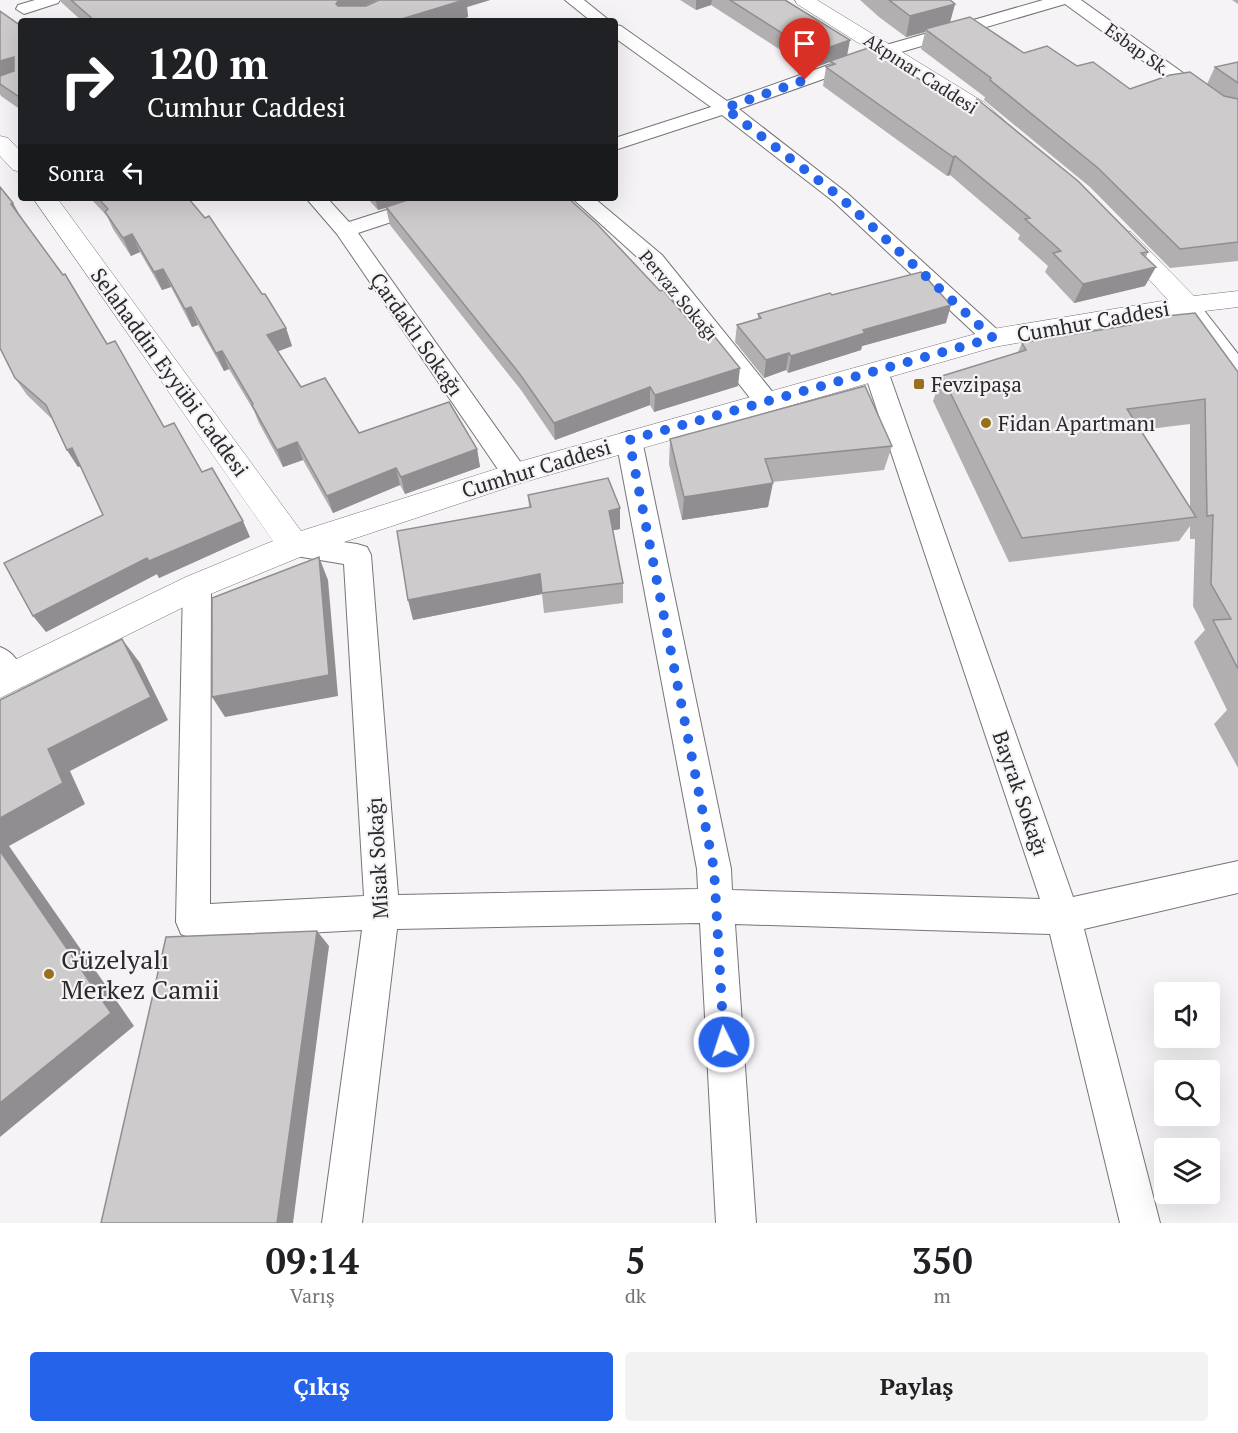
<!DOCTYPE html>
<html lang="tr">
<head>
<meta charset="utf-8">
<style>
  :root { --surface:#fff; --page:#f2f2f2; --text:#202124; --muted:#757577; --accent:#2563eb }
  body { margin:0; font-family:"PT Serif",serif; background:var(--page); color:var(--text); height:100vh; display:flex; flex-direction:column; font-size:22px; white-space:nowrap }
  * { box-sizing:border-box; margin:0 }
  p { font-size:20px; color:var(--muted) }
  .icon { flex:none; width:33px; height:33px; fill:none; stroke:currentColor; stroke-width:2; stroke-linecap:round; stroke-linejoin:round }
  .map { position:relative; height:1223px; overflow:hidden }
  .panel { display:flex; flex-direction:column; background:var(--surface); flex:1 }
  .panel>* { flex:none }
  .guide { position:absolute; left:18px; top:18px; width:600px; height:183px; border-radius:6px; box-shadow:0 6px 24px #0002; background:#202124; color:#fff; overflow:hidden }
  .buttons { position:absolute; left:1154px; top:982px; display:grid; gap:12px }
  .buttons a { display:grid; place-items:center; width:66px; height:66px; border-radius:6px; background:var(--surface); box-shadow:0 6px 24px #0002; font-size:30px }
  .pin { position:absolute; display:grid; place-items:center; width:51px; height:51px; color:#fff; margin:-62px -26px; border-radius:50% 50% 50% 0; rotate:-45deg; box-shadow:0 0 6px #0007 }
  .pin .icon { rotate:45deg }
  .me { position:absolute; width:66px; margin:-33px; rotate:356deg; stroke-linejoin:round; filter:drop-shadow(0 0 4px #0008) }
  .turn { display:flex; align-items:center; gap:21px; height:126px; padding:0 30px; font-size:27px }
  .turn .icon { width:78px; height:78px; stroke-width:2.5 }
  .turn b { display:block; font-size:42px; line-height:51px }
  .then { display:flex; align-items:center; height:57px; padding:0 30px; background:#0003; gap:12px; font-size:22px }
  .eta { display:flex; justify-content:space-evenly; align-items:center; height:102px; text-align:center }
  .eta b { font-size:36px; font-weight:600; line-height:42px }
  .action { display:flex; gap:12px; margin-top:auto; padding:12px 30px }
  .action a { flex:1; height:69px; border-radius:6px; background:var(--accent); color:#fff; font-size:24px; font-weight:600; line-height:69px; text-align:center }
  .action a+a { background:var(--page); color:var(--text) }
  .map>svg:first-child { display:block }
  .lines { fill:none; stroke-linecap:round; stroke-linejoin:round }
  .street-casing { stroke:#767476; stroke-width:2 }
  .secondary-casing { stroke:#767476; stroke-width:1 }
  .street { fill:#fff; fill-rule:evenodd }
  .secondary { fill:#fff; fill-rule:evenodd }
  .wall { fill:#b1afb0; fill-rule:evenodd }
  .shaded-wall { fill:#908e90 }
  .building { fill:#cecbcd; stroke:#908e90; stroke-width:1.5 }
  .route { stroke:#2563eb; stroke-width:10; stroke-dasharray:0 18 }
  .poi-dot { fill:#96701a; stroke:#f5f3f6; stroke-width:2 }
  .labels { text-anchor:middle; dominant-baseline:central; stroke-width:4.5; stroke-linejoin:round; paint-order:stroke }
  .far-street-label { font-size:18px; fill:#2b2a2b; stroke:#f5f3f6 }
  .street-label { font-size:21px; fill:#2b2a2b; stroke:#f5f3f6 }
  .poi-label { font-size:21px; fill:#2b2a2b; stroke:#f5f3f6; text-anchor:start }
  .near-poi-label { font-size:26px; fill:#2b2a2b; stroke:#f5f3f6; text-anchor:start }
</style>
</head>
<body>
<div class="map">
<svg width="1238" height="1223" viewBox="0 0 1238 1223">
  <rect width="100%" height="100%" fill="#f5f3f6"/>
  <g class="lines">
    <defs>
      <g id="street">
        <path d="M35 0H60L58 3 24 14 16 9 18 5Z"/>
        <path d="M565 0H584L610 21H591Z"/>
        <path d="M1043 0H1081L1228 105 1238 106V118L1216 114 1065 4 891 55 739 109 847 193 1001 333 1005 338 1001 343 993 346 985 343 833 201 722 115 615 150V138L711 107 615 38V25L621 26 727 101 879 47Z"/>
        <path d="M306 198H327L349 222 424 198H455L452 202 358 233 524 467 528 474 524 481 515 484 506 481 337 234Z"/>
        <path d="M572 198H594L662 255 775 395 778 401 775 407 766 409 757 407 646 265Z"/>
        <path d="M1188 298 1196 300 1238 354V378L1230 376 1177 305 1180 300Z"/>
        <path d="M876 363 884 365 888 371 1073 897 1238 861V893L1084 929 1160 1223H1120L1050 934 735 924 756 1223H716L700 923 397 929 362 1223H322L362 930 193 939 181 934 176 922 183 586 187 578 197 575 207 578 211 586 210 904 364 896 344 564 284 554 280 546 284 538 294 535 357 544 367 547 371 555 398 895 698 889 697 869 616 440 620 434 629 431 638 434 642 440 731 869 732 890 1040 899 864 371 868 365Z"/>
        <path d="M0 647C14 652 20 664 27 677L23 686 12 690 0 684Z"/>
      </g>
      <g id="secondary">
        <path d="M795 0H817L985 103 1019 134 1016 139 1008 141 1000 139 969 113 797 4Z"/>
        <path d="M0 136 8 138 21 152V172L13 170 0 156Z"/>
        <path d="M33 198H57L301 531 515 463 993 329 1168 300 1110 237 1113 232 1122 230 1131 232 1194 296 1238 291V307L1188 313 994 347 521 483 305 555 208 595 0 698V667L186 577 273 541Z"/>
      </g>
    </defs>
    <!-- street casing -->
    <use href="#street" class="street-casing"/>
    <!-- secondary casing -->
    <use href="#secondary" class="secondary-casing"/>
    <!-- street -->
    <use href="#street" class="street"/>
    <!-- secondary -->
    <use href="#secondary" class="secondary"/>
  </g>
  <!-- wall -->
  <g class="wall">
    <path d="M60 0H377L364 6 379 0H490L467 7 468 17 454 21H82L61 2Z"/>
    <path d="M680 0H785L847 55 1148 252 1146 257 1145 286 1074 303 1045 272 1048 266 1018 239 1020 235 950 175 947 176 823 86 826 67 830 66V62L810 69 711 5 696 10Z"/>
    <path d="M860 0H950L955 4 950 23 1024 53 1077 66 1130 89 1207 84 1215 67 1238 62V261L1170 268 1090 187 984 100 985 97 921 49 925 32 906 37 879 17Z"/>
    <path d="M1232 0H1238V4Z"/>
    <path d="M0 11 21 26V110L1 96 0 94Z"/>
    <path d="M90 198H188L262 294 286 328 292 346 278 351 301 387 359 433 477 449 480 467 405 494 400 485 333 513 303 460 283 467 259 423 254 411 229 369 224 371 198 325 192 327 171 287 162 290 140 252 131 256 113 229 107 216Z"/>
    <path d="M367 198H568L738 386 654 412 650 405 555 440 521 390 390 225 386 208 378 210Z"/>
    <path d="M23 221 164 427 202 472 250 537 159 578 157 574 46 632 103 515 81 466 78 467 67 450 52 419 27 395 15 378Z"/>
    <path d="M832 295 946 323 862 346 861 350 788 373 786 370 764 378 735 342 737 325 758 319V314Z"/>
    <path d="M1126 320 1238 372V768L1214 724 1227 710 1194 642 1205 630 1193 606 1195 539H1190V526L1179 541 1009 562 933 401 942 376 1018 352 1022 343 1123 326ZM1190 424V507L1141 430Z"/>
    <path d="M670 439 892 446 884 470 772 482 768 507 682 520 669 464Z"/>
    <path d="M528 495 620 508V529L613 530 623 583V603L544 613 542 594 413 620 529 507Z"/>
  </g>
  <!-- shaded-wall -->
  <g class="shaded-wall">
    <path d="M339 0H377L344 15 336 4Z"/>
    <path d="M458 0H490L467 7 468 17 454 21H395Z"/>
    <path d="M696 0H712L711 5 696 10Z"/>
    <path d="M955 4 949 25 925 29V32L906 37 910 16Z"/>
    <path d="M850 40 847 56 810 69 813 53Z"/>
    <path d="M14 57 21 71 0 81V61Z"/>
    <path d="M955 156 950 175 947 176 953 157Z"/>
    <path d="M375 198H417L378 210Z"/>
    <path d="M13 203 23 221 11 204Z"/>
    <path d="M132 234 140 252 131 256 123 238Z"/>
    <path d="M1156 267 1145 286 1074 303 1083 284Z"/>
    <path d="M163 269 171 287 162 290 154 272Z"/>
    <path d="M951 305 946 323 862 346 861 350 788 373 791 356 863 330Z"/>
    <path d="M191 307 198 325 192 327 185 309Z"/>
    <path d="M286 328 292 346 274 353 267 335Z"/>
    <path d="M222 351 229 369 224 371 216 353Z"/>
    <path d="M789 353 786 370 764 378 766 360Z"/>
    <path d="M740 368 738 386 654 412 655 395Z"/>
    <path d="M650 387V405L555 440 554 423Z"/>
    <path d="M297 442 303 460 283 467 277 450Z"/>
    <path d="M72 448 83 465 78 467 67 450Z"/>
    <path d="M477 449 480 467 405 494 401 477Z"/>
    <path d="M396 468 400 485 333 513 327 496Z"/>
    <path d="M773 483 768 507 682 520 684 497Z"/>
    <path d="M620 508V529L610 531 609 511Z"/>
    <path d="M243 521 250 537 159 578 157 574 46 632 33 616 147 558Z"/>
    <path d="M319 557 328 580 338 696 225 717 212 697Z"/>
    <path d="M540 574 542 594 413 620 408 600Z"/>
    <path d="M122 639 140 663 168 720 70 771 85 804 9 846 134 1026 0 1137V818L48 749Z"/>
    <path d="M317 931 329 946 293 1223H277Z"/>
  </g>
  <!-- building -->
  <g class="building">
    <path d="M71 0H339L336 4 338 6H366L379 0H464L395 21H95Z"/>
    <path d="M730 0H785L850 40 813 53Z"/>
    <path d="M889 0H950L955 4 910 16Z"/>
    <path d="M0 11 21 26V98L0 84V76L14 71V57L0 61Z"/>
    <path d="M970 17 1024 53 1047 46 1077 66 1093 62 1130 89 1170 75 1190 72 1224 96 1238 99V242L1180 249 1098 168 990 80 991 78 925 29Z"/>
    <path d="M868 48 970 110 977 99 1078 181 1148 252 1141 253 1156 267 1083 284 1053 253 1061 251 1025 219 1030 218 955 156 953 157 826 67 835 64 830 61Z"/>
    <path d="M1238 62V83L1215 67Z"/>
    <path d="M0 187 13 203 11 204 63 275 65 274 107 344 115 341 164 427 174 423 202 472 212 468 243 521 149 561 147 558 33 616 4 563 103 515 72 448 67 450 46 405 15 378 0 348Z"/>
    <path d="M98 198H188L205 218 209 216 262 294H265L286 328 267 335 301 387 325 378 359 433 449 402 477 449 401 477 396 468 327 496 297 442 277 450 252 405 253 404 222 351 216 353 191 307 185 309 163 269 154 272 132 234 123 238 105 212 108 209Z"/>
    <path d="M414 198H568L597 224 660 291 663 290 701 335 711 332 740 368 655 395 650 387 554 423 519 373 386 207Z"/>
    <path d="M921 272 951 305 863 330 865 333 791 356 789 353 766 360 737 325 761 318 758 314 830 293 832 295Z"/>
    <path d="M1195 313 1238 372V669L1213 620 1231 619 1211 584 1213 515 1207 516 1205 399 1127 409 1196 517 1022 538 942 376 1026 350 1022 343 1130 325 1126 320Z"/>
    <path d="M865 386 892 446 765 459 773 483 684 497 670 439Z"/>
    <path d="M608 478 620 508 609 511 623 583 542 593 540 574 408 600 397 531 531 507 528 495Z"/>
    <path d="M319 557 329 675 212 697V598Z"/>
    <path d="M122 639 151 697 48 749 63 783 0 818V700Z"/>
    <path d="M0 851 111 1013 0 1103Z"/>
    <path d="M317 931 277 1223H101L166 937Z"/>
  </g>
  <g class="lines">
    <!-- route -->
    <path class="route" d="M724 1042 714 869 629 440 993 338 840 197 725 108 805 80"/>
  </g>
  <!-- markers -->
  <g class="poi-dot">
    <rect x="913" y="378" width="12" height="12" rx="3"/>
    <circle cx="986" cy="423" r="6"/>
    <circle cx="49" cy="974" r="6"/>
  </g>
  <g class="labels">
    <!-- far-street labels -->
    <g class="far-street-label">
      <text transform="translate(1138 49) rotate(36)">Esbap Sk.</text>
      <text transform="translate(921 73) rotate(33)">Akpınar Caddesi</text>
      <text transform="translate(679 295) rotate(50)">Pervaz Sokağı</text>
    </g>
    <!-- street labels -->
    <g class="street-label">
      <text transform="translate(1093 321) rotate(-10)">Cumhur Caddesi</text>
      <text transform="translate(417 334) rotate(55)">Çardaklı Sokağı</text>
      <text transform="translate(170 372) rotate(54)">Selahaddin Eyyübi Caddesi</text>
      <text transform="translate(536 468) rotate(-17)">Cumhur Caddesi</text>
      <text transform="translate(1021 793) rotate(71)">Bayrak Sokağı</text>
      <text transform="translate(377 858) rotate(-93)">Misak Sokağı</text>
    </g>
    <!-- poi labels -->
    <g class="poi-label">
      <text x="931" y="384">Fevzipaşa</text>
      <text x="998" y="423">Fidan Apartmanı</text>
    </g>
    <!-- near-poi labels -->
    <g class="near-poi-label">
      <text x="61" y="959">Güzelyalı<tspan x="61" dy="30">Merkez Camii</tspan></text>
    </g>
  </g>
</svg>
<div class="buttons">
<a><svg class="icon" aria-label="sound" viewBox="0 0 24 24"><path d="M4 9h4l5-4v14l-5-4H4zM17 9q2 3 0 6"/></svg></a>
<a><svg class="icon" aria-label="search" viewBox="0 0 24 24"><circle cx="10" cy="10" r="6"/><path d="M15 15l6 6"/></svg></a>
<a><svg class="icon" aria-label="layers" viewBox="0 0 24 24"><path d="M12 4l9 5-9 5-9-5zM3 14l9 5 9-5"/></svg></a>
</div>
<div class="pin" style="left:805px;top:80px;background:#d93025"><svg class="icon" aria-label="arrive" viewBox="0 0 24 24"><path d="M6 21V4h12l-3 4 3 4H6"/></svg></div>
<svg class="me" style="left:724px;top:1042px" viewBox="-20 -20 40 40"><circle r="17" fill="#2563eb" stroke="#fff" stroke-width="3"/><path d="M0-11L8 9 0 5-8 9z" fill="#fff"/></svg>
<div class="guide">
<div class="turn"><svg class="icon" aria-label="right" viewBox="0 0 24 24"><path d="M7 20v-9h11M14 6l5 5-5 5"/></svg><div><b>120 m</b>Cumhur Caddesi</div></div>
<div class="then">Sonra<svg class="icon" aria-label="left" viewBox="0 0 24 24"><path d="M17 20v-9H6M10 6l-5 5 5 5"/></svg></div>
</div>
</div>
<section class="panel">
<div class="eta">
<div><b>09:14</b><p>Varış</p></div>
<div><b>5</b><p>dk</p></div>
<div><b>350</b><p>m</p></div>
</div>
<div class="action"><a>Çıkış</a><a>Paylaş</a></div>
</section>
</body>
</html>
